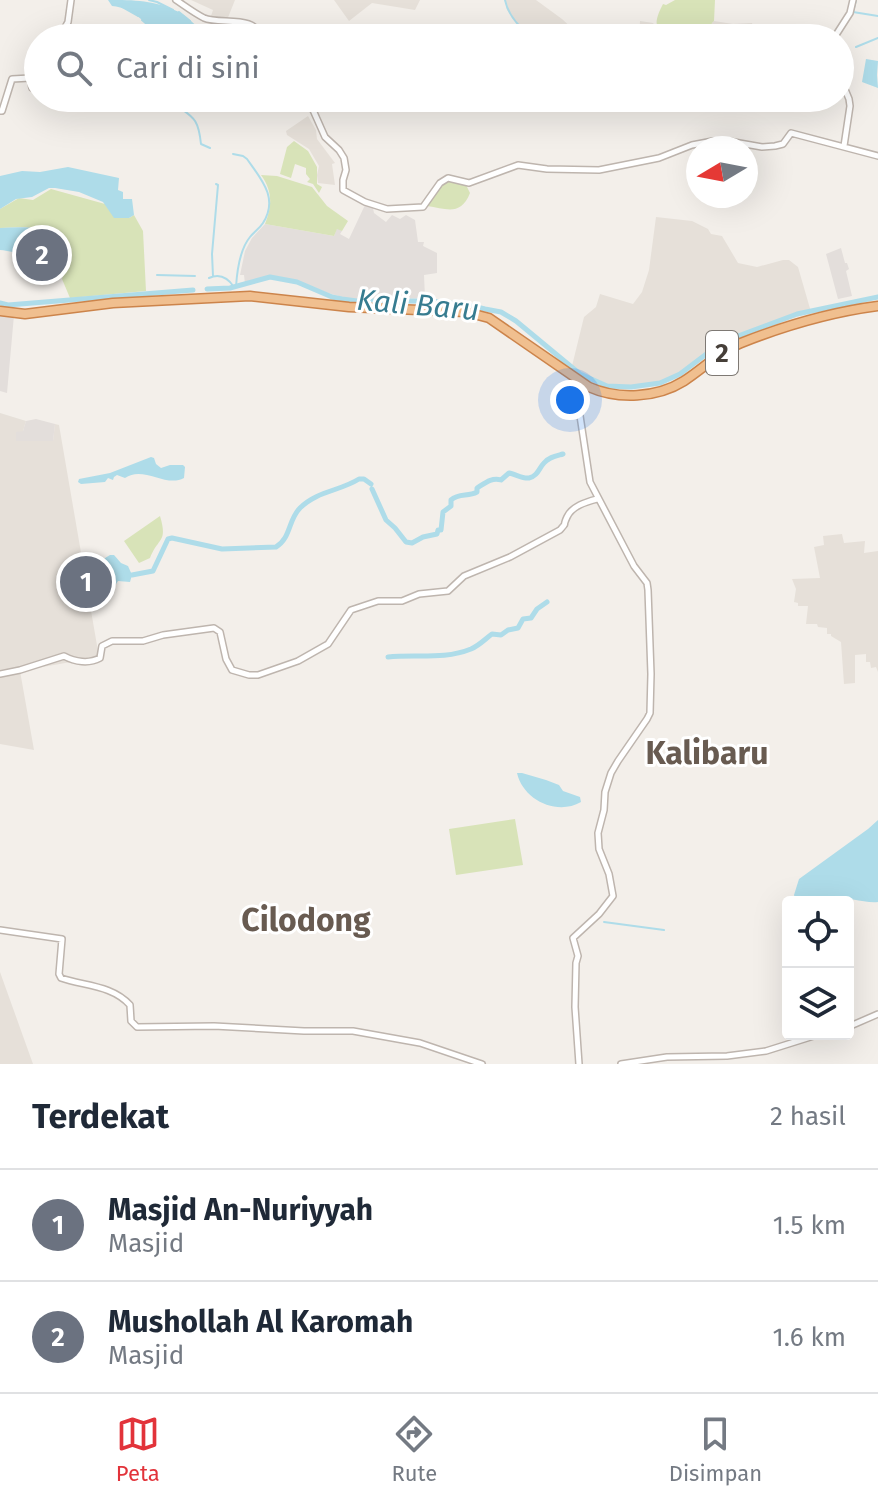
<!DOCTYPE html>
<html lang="id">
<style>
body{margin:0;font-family:"Fira Sans",sans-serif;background:#f6f6f7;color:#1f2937}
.controls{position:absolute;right:24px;bottom:24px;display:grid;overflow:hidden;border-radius:8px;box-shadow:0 8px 32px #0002}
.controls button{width:72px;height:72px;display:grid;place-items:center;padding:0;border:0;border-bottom:2px solid #e0e1e3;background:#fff;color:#1f2937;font:40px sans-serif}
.compass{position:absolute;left:686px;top:136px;width:72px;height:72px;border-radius:50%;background:#fff;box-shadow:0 8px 32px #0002;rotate:260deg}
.you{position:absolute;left:570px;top:400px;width:28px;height:28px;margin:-20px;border:6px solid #fff;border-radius:50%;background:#1a73e8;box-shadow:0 0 0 12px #1a73e833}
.badge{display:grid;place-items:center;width:52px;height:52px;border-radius:50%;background:#e2333a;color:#fff;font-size:26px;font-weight:700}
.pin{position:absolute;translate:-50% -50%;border:4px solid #fff;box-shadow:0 2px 8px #0006}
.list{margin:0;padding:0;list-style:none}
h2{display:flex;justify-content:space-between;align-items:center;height:104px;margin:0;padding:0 32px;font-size:34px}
h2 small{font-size:26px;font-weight:400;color:#747a83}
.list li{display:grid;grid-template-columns:52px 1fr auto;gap:24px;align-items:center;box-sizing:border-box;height:112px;padding:0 32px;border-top:2px solid #e0e1e3}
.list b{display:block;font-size:30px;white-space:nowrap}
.list p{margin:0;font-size:26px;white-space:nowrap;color:#747a83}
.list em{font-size:26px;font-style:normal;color:#747a83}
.icon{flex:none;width:44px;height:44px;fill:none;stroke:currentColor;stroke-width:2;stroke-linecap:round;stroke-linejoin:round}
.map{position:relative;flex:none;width:878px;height:1064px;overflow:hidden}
.search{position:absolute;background:#fff;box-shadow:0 8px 32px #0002;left:24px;right:24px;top:24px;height:88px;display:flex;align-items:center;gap:20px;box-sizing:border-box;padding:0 28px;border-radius:44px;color:#747a83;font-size:30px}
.sheet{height:328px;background:#fff}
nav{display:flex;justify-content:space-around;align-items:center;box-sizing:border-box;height:112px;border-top:2px solid #e0e1e3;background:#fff;font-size:22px;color:#747a83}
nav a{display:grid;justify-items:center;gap:4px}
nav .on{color:#e2333a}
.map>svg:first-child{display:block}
.residential{fill:#e6e0d9}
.industrial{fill:#e3dedb}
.green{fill:#d8e3b8}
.water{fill:#aedce9}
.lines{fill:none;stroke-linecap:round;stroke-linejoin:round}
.stream{stroke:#aedce9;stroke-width:2}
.river{stroke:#aedce9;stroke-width:5}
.tertiary-casing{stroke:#beb5ae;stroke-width:8}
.trunk-casing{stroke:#cc844b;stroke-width:11}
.tertiary{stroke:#fff;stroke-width:5}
.trunk{stroke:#f0bf8f;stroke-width:8}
.labels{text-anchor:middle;stroke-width:6;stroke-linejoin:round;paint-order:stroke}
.shield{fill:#fff;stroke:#7e7974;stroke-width:2}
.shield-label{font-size:26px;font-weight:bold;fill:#463f39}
.water-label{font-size:30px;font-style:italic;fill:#377c90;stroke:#fff}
.quarter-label{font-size:32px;font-weight:bold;fill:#685b51;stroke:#fff}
</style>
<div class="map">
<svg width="878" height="1064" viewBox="0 0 878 1064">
<rect width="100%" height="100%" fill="#f3efea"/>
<path class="residential" d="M 191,0 L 235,0 L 227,20 L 210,19 L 213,10 Z
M 334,0 L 420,0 L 415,10 L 372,3 L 349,21 Z
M 505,0 L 536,0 L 562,19 L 576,32 L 599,38 L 550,38 L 544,35 L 541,31 L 534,38 L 521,29 L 515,20 L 507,10 Z
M 640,21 L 653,23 L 659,30 L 667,34 L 686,37 L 708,37 L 712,23 L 714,21 L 733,24 L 752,23 L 756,36 L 763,35 L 765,38 L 639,38 Z
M 308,116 L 316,130 L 317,139 L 335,163 L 332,164 L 335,185 L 318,183 L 317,175 L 319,166 L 309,149 L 287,135 L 286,131 Z
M 656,217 L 692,221 L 708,229 L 711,234 L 722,236 L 738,263 L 757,267 L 783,260 L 789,260 L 798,267 L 811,312 L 739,337 L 712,352 L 678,375 L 661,383 L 642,387 L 620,388 L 600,384 L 572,366 L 584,317 L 596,307 L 600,294 L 633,304 L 642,292 L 649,270 Z
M 0,413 L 26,421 L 23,431 L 53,441 L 55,424 L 59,425 L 99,657 L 20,671 L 34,750 L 0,744 Z
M 842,534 L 844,543 L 865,541 L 864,553 L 878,551 L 878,672 L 876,667 L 871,668 L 870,662 L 866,662 L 866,654 L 855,655 L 855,683 L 844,684 L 841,642 L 831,636 L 831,634 L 827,634 L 827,628 L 818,627 L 817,624 L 806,624 L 808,606 L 798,606 L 798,603 L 794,602 L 796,589 L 792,579 L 820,578 L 814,547 L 824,545 L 823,536 Z
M 0,972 L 33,1064 L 0,1064 Z"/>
<path class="industrial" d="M 365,205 L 373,208 L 374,213 L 386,222 L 392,215 L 400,219 L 406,215 L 415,220 L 418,242 L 424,242 L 423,246 L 437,253 L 437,273 L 424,275 L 425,298 L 360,300 L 346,298 L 328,293 L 299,281 L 276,276 L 245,284 L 244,275 L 240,275 L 245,251 L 252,238 L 265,224 L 334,236 L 337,228 L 342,231 L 340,234 L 349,239 Z
M 841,248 L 845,263 L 847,263 L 849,269 L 846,271 L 852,296 L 838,299 L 826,254 Z
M 0,312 L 14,315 L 7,393 L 0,391 Z
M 36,419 L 55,424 L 53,441 L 16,441 L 16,432 L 23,431 L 26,421 Z"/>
<path class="green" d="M 675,0 L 715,0 L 714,21 L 712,23 L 708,37 C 699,37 691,36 682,35 C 657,33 650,29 663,4 L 666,5 Z
M 294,141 L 308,151 L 317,167 L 317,184 L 322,187 L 319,193 L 313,184 L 307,182 L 310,179 L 306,174 L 306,168 L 295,164 L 291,178 L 280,174 L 287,147 Z
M 261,175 L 277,176 L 312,187 L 327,206 L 348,221 L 342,231 L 337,229 L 334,236 L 265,224 C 272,207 273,191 261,175 Z
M 452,180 L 466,185 L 470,193 C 461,216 447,209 427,206 L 441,185 Z
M 51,189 L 105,204 L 115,218 L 129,218 L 134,215 L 143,231 L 146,291 L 70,298 L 62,279 L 65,271 L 53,232 L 25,227 L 0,228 L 0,209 L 19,198 L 33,200 Z
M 160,516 C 168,543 158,537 150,558 L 139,563 L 124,541 Z
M 515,819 L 523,865 L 456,875 L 449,829 Z"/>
<path class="water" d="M 108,0 C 135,0 154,0 179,12 C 193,20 195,29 212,32 L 210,38 L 163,38 C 146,25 135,8 112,6 Z
M 866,59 L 878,61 L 877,75 L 878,88 L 862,82 Z
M 68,167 L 119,178 L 118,190 L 123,192 L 123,199 L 132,199 L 134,215 L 129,218 L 114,218 L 103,202 L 79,192 L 55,188 L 49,188 L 32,197 L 16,199 L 0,209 L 0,176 L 22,171 L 40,172 Z
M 0,228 C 18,227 37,225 53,235 C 65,266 15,251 0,250 Z
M 151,457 L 154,458 L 156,464 L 161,468 L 170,465 L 183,465 L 185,467 L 184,478 C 166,488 143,465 125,478 L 117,475 L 114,477 L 113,480 L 108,478 L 105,482 L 81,484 L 78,482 L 79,479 L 110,473 Z
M 110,555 L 114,555 L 121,563 L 128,566 L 132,575 L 130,582 L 118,581 L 114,587 L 96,586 L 94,584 C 95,572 98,561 110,555 Z
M 517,773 L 522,773 L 546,780 L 559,785 L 563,791 L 580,797 L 581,802 C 557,816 523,800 517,773 Z
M 878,820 L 878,902 C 859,904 830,890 815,902 L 796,902 L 794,895 L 799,879 L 868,829 Z"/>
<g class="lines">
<path class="stream" d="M 149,0 L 157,2 L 173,10
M 505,0 C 508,15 518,26 530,36
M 856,0 L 853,12 L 878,16
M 122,7 L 138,16
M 179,12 L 190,21
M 142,20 L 163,38
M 201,29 L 237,38
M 535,38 L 541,31 L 544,35 L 550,38
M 856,47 L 878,38
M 844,69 L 851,67 L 851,63
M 169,98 L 170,99
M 171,101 C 192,118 198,115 201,144 L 210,148
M 233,154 L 243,156 L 247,159 C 261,179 279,198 263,223 C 259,229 254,232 250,237 C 240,249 237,271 236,287
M 157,275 L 195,276
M 213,276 L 212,254 L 218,185 L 216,184
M 209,278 C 220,273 228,278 234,287
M 604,922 L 664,930"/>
<path class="river" d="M 207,289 L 230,288 L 270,277 L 297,282 L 332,297 L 342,299 L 357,301 L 430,301 L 468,305 L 485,309 L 501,312 L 516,321 L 580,374 L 607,386 L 631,387 L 660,383 L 680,374 L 713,349 L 730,339 L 797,314 L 878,297
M 0,303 L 8,305 L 193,290
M 372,489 L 386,520 L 395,528 L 406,542 L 412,543 L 423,537 L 437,534 L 438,530 L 441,530 L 443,512 L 451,506 L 451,500 C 459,493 468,497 477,492 L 477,488 C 485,483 492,477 501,480 L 509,473 C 515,474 523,479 529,478 C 538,476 539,468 544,463 C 549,457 556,456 563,454
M 132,575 L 153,571 L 168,539 L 172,538 L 222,549 L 276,547 C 291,538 288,520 300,508 C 317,491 340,491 359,479 L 364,479 L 371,484
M 388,657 C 416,654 444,660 471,649 C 480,645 485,639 492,634 L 501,635 L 508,630 L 518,628 L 523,619 L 531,618 L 537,609 L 547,602"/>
<g class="tertiary-casing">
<path id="tertiary" d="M 176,0 C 185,6 194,13 204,18 C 220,25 258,14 260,38
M 59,38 L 68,22 L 71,0
M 834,38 L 850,13 L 853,0
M 840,62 L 844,87 L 849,99 L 850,106 L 844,146
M 300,98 L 313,110 L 325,137 L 339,150 L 344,158 L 346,170 L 343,180 L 343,190 L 365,202 L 387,209 L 423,207 L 440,183 L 448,178 L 469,183 L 518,165 L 547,169 L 599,170 L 659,158 L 692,145 L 713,141 L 728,141 L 762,147 L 775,146 L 783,144 L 791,133 L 878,156
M 0,111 L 2,111 L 12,79 L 30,78 L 32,88 L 38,90
M 574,376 L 590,482 L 634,566 L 647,583 L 648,590 L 651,674 L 650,713 L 647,719 L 618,761 L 611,773 L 605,792 L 604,810 L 598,833 L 599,849 L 609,874 L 613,896 L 599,914 L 573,938 L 578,956 L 576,963 L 575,1007 L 579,1064
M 0,674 L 20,670 L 64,656 C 75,662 89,664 100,658 L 102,646 L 112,641 L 143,641 L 163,635 L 214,628 L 220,632 L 226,659 L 232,670 L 249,675 L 258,675 L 298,661 L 328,644 L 351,610 L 378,601 L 402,601 L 419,594 L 448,591 L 464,576 L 510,557 L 560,530 C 569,519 561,530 567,517 C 572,506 586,502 597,499
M 0,930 L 62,939 L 59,974 L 61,978 C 84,986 112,985 130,1005 L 131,1021 L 137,1027 L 214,1026 L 304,1031 L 353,1031 L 420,1043 L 482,1064
M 848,1027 L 878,1014
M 621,1064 L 667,1057 L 727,1056 L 766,1051 L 820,1034"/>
</g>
<g class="trunk-casing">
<path id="trunk" d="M 0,311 L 25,314 L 113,303 L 250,296 L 349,307 L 466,312 L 489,318 L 589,387 C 618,400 657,398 684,381 C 703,369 720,351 741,343 C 784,326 832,312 878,306"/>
</g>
<use href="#tertiary" class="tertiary"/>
<use href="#trunk" class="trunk"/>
</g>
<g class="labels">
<rect class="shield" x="706" y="331" width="32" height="44" rx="6"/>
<g class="shield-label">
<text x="722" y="362">2</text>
</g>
<g class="water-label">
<text transform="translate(418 305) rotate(5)" y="10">Kali Baru</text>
</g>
<g class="quarter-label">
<text x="707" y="764">Kalibaru</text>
<text x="306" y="931">Cilodong</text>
</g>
</g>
</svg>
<div class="controls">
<button><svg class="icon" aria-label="locate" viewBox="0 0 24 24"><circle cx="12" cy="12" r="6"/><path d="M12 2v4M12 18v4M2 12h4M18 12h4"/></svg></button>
<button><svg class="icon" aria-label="layers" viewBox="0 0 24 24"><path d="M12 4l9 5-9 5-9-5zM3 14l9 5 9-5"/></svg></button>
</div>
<svg class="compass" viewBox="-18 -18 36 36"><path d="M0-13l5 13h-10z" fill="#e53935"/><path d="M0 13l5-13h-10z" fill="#747a83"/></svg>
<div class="you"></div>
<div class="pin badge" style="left:86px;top:582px;background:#6b7280">1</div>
<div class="pin badge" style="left:42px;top:255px;background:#6b7280">2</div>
<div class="search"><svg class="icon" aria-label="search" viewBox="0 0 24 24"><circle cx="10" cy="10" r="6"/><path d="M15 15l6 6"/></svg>Cari di sini</div>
</div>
<section class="sheet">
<h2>Terdekat<small>2 hasil</small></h2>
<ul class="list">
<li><span class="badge" style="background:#6b7280">1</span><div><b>Masjid An-Nuriyyah</b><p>Masjid</p></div><em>1.5 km</em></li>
<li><span class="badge" style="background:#6b7280">2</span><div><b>Mushollah Al Karomah</b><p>Masjid</p></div><em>1.6 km</em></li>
</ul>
</section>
<nav>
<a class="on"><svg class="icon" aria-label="map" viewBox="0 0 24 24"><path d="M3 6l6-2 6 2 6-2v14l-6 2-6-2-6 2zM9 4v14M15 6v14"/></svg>Peta</a>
<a><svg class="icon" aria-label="directions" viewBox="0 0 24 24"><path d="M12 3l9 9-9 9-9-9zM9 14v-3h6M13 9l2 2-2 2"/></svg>Rute</a>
<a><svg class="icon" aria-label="saved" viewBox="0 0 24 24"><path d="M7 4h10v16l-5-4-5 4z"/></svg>Disimpan</a>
</nav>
